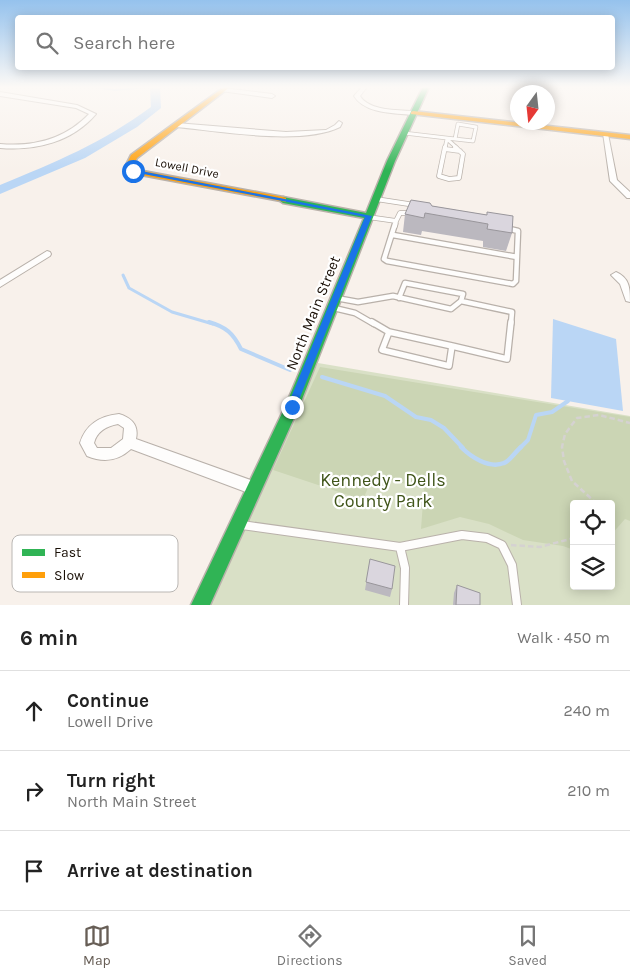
<!DOCTYPE html>
<meta charset="utf-8">
<style>
body{margin:0;font-family:Karla,sans-serif;background:#f6f6f6;color:#222}
.controls{position:absolute;right:15px;bottom:15px;display:grid;overflow:hidden;border-radius:5px;box-shadow:0 2px 12px #0003}
.controls button{width:45px;height:45px;display:grid;place-items:center;padding:0;border:0;border-bottom:1px solid #e0e0e0;background:#fff;color:#222;font:25px sans-serif}
.compass{position:absolute;left:510px;top:85px;width:45px;height:45px;border-radius:50%;background:#fff;box-shadow:0 2px 12px #0003;rotate:195deg}
.stop{position:absolute;width:15px;height:15px;margin:-11px;border:4px solid #1a73e8;border-radius:50%;background:#fff}
.stop.end{background:#1a73e8;border-color:#fff;box-shadow:0 1px 5px #0008}
.list{margin:0;padding:0;list-style:none}
h2{display:flex;justify-content:space-between;align-items:center;height:65px;margin:0;padding:0 20px;font-size:21px}
h2 small{font-size:16px;font-weight:400;color:#767676}
.list li{display:grid;grid-template-columns:32px 1fr auto;gap:15px;align-items:center;box-sizing:border-box;height:80px;padding:0 20px;border-top:1px solid #e0e0e0}
.list b{display:block;font-size:19px;white-space:nowrap}
.list p{margin:0;font-size:16px;white-space:nowrap;color:#767676}
.list em{font-size:16px;font-style:normal;color:#767676}
.icon{flex:none;width:28px;height:28px;fill:none;stroke:currentColor;stroke-width:2;stroke-linecap:round;stroke-linejoin:round}
.map{position:relative;flex:none;width:630px;height:605px;overflow:hidden}
.search{position:absolute;background:#fff;box-shadow:0 2px 12px #0003;left:15px;right:15px;top:15px;height:55px;display:flex;align-items:center;gap:12px;box-sizing:border-box;padding:0 18px;border-radius:5px;color:#767676;font-size:19px}
.sheet{height:305px;background:#fff}
nav{display:flex;justify-content:space-around;align-items:center;box-sizing:border-box;height:70px;border-top:1px solid #e0e0e0;background:#fff;font-size:14px;color:#767676}
nav a{display:grid;justify-items:center;gap:2px}
nav .on{color:#675e56}
.map>svg:first-child{display:block}
.green{fill:#d9e0c6;fill-rule:evenodd}
.forest{fill:#cbd5b4}
.water{fill:#bad6f5}
.lines{fill:none;stroke-linecap:round;stroke-linejoin:round}
.stream-far3{stroke:#bad6f5;stroke-width:2}
.stream-far2{stroke:#bad6f5;stroke-width:3}
.stream-far1{stroke:#bad6f5;stroke-width:4}
.stream{stroke:#bad6f5;stroke-width:4.5}
.river{fill:#bad6f5;fill-rule:evenodd}
.lane-far4-casing{stroke:#b9b1aa;stroke-width:4.5}
.lane-far3-casing{stroke:#b9b1aa;stroke-width:5.5}
.lane-far2-casing{stroke:#b9b1aa;stroke-width:7}
.lane-far1-casing{stroke:#b9b1aa;stroke-width:8}
.lane-casing{stroke:#b9b1aa;stroke-width:10}
.street-casing{stroke:#b9b1aa;stroke-width:2}
.fast-casing{stroke:#b9b1aa;stroke-width:3}
.slow-casing{stroke:#b9b1aa;stroke-width:3}
.path{stroke:#d5d2d1;stroke-width:2.5;stroke-dasharray:5.5 3;stroke-linecap:butt}
.lane-far4{stroke:#fefdfc;stroke-width:3}
.lane-far3{stroke:#fefdfc;stroke-width:4}
.lane-far2{stroke:#fefdfc;stroke-width:4.5}
.lane-far1{stroke:#fefdfc;stroke-width:5.5}
.lane{stroke:#fefdfc;stroke-width:8}
.street{fill:#fefdfc;fill-rule:evenodd}
.fast{fill:#30b455;fill-rule:evenodd}
.slow{fill:#ff9f0a;fill-rule:evenodd}
.wall{fill:#bbb8bf}
.building{fill:#dad6de;stroke:#99969b}
.route{fill:#1a73e8}
.labels{text-anchor:middle;stroke-width:4.5;stroke-linejoin:round;paint-order:stroke}
.far-street-label{font-size:12px;fill:#190f06;stroke:#fff}
.street-label{font-size:15px;fill:#190f06;stroke:#fff}
.near-park-label{font-size:18px;fill:#40551a;stroke:#fff}
.key{fill:#fff;stroke:#bab7b4;stroke-width:1}
.key-label{font-size:14px;fill:#190f06}
</style>
<div class="map">
<svg width="630" height="605" viewBox="0 0 630 605">
<rect width="100%" height="100%" fill="#f8f1eb"/>
<path class="green" d="M 318,363 L 630,416 L 630,605 L 203,605 ZM 574,504 L 611,504 L 611,586 L 574,586 Z"/>
<path class="forest" d="M 320,367 L 630,417 L 630,521 L 625,519 L 611,535 L 611,504 L 574,504 L 574,550 L 563,546 L 523,540 L 489,524 L 460,517 L 421,529 L 424,489 L 373,475 L 363,500 L 273,470 Z"/>
<path class="water" d="M 553,319 L 616,339 L 623,411 L 551,398 Z"/>
<g class="lines">
<path class="stream-far3" d="M 94,87 L 115,90 L 148,87"/>
<path class="stream-far2" d="M 123,275 L 129,288 L 172,312 L 213,324"/>
<path class="stream-far1" d="M 209,322 C 226,327 233,333 241,349 L 290,370
M 322,377 L 385,396 L 416,417 L 431,420 L 444,428 L 463,448
M 520,448 L 528,440 L 536,415 L 552,412 L 568,401"/>
<path class="stream" d="M 461,447 C 471,457 489,469 504,463 C 510,461 516,451 521,447"/>
<path class="river" d="M 150,87 L 160,87 L 161,108 L 137,127 L 85,158 L 0,194 L 0,185 C 56,162 102,143 151,107 Z"/>
<g class="lane-far4-casing">
<path id="lane-far4" d="M 458,124 L 476,127 L 473,141 L 455,139 Z
M 404,133 L 455,139
M 445,148 L 447,139 L 457,148"/>
</g>
<g class="lane-far3-casing">
<path id="lane-far3" d="M 445,147 L 439,176 L 449,179 L 459,178 L 463,154 L 455,147
M 445,149 L 460,151
M 376,199 L 415,205
M 368,217 L 396,221 L 395,226
M 396,221 L 400,213 L 411,213"/>
</g>
<g class="lane-far2-casing">
<path id="lane-far2" d="M 395,224 L 384,259 L 387,261 L 513,284 L 516,281 L 518,231 L 506,228
M 393,235 L 517,257
M 336,298 L 358,302 L 393,296 L 451,309 L 461,301 L 512,312 L 511,324
M 399,298 L 405,283 L 463,294 L 461,301
M 334,308 L 355,313 L 374,324"/>
</g>
<g class="lane-far1-casing">
<path id="lane-far1" d="M 372,322 L 389,332 L 382,350 L 449,366 L 452,346 L 507,359 L 511,322
M 389,332 L 452,346"/>
</g>
<g class="lane-casing">
<path id="lane" d="M 242,525 L 400,547 L 462,535 L 487,538 L 502,545 L 512,565 L 517,605
M 400,547 L 405,568 L 404,605"/>
</g>
<g class="street-casing">
<path id="street" d="M 362,87 L 367,87 L 360,96 C 369,111 398,110 413,111 L 416,113 L 413,115 C 395,113 365,114 354,96 Z
M 223,88 L 272,94 L 275,96 L 272,98 L 221,91 L 221,89 Z
M 0,92 L 77,105 L 96,114 C 72,142 36,151 0,148 L 0,144 C 34,147 65,139 89,114 L 76,108 L 0,96 Z
M 339,121 L 342,123 L 340,127 C 301,146 220,131 176,127 L 173,125 L 176,123 L 286,132 L 326,130 L 335,125 Z
M 603,133 L 608,134 L 617,180 L 630,192 L 630,198 L 627,198 L 610,181 Z
M 47,251 L 50,252 L 51,254 L 50,256 L 0,287 L 0,280 Z
M 616,272 C 630,278 630,289 630,302 L 626,301 L 620,284 L 611,275 Z
M 119,414 C 132,418 139,425 136,439 L 259,483 L 261,488 L 259,493 L 254,495 L 131,449 C 118,461 104,463 87,456 L 80,443 C 86,424 100,416 119,414 ZM 118,424 L 124,428 L 123,439 L 111,448 L 97,448 L 94,443 C 97,431 107,426 118,424 Z"/>
</g>
<g class="fast-casing">
<path id="fast" d="M 423,87 L 429,87 L 395,161 L 299,407 L 210,605 L 191,605 L 285,407 L 364,218 L 283,203 L 279,200 L 283,197 L 366,213 L 387,161 Z"/>
</g>
<g class="slow-casing">
<path id="slow" d="M 224,87 L 230,87 L 137,158 L 133,166 L 143,171 L 283,197 L 286,198 L 286,202 L 141,175 L 125,167 L 131,155 Z
M 413,111 L 630,135 L 630,139 L 411,114 L 411,112 Z"/>
</g>
<path class="path" d="M 597,504 L 572,481 L 564,461 L 562,447 L 565,434 L 577,418 L 599,415 L 630,423
M 511,545 L 540,547 L 574,538"/>
<use href="#lane-far4" class="lane-far4"/>
<use href="#lane-far3" class="lane-far3"/>
<use href="#lane-far2" class="lane-far2"/>
<use href="#lane-far1" class="lane-far1"/>
<use href="#lane" class="lane"/>
<use href="#street" class="street"/>
<use href="#fast" class="fast"/>
<use href="#slow" class="slow"/>
</g>
<path class="wall" d="M 432,206 L 487,215 L 512,233 L 506,251 L 483,247 L 483,241 L 422,231 L 421,235 L 403,232 L 405,214 Z
M 370,559 L 392,589 L 390,597 L 365,590 Z
M 457,585 L 480,605 L 453,605 L 454,593 Z"/>
<path class="building" d="M 411,200 L 430,203 L 432,206 L 487,215 L 487,212 L 513,216 L 512,233 L 487,229 L 488,224 L 425,213 L 424,218 L 405,214 Z
M 370,559 L 395,566 L 392,589 L 366,582 Z
M 457,585 L 480,593 L 480,605 L 456,605 Z"/>
<linearGradient id="sky" x2="0" y2="1"><stop stop-color="#95c2ed"/><stop offset="0.51" stop-color="#fcf9f6"/><stop offset="1" stop-color="#fcf9f6" stop-opacity="0"/></linearGradient>
<rect width="630" height="171" fill="url(#sky)"/>
<path class="route" d="M 131,169 L 372,216 L 295,410 L 292,411 L 287,407 L 365,217 L 133,172 Z"/>
<g class="labels">
<g class="far-street-label">
<text transform="translate(187 168) rotate(11)" y="4">Lowell Drive</text>
</g>
<g class="street-label">
<text transform="translate(313 313) rotate(-68)" y="5">North Main Street</text>
</g>
<g class="near-park-label">
<text x="383" y="486">Kennedy - Dells<tspan x="383" dy="21">County Park</tspan></text>
</g>
</g>
<rect x="12" y="535" width="166" height="57" rx="8" class="key"/>
<rect x="22" y="549" width="23" height="7" fill="#30b455"/>
<rect x="22" y="572" width="23" height="6" fill="#ff9f0a"/>
<g class="key-label">
<text x="54" y="557">Fast</text>
<text x="54" y="580">Slow</text>
</g>
</svg>
<div class="controls">
<button><svg class="icon" aria-label="locate" viewBox="0 0 24 24"><circle cx="12" cy="12" r="6"/><path d="M12 2v4M12 18v4M2 12h4M18 12h4"/></svg></button>
<button><svg class="icon" aria-label="layers" viewBox="0 0 24 24"><path d="M12 4l9 5-9 5-9-5zM3 14l9 5 9-5"/></svg></button>
</div>
<svg class="compass" viewBox="-18 -18 36 36"><path d="M0-13l5 13h-10z" fill="#e53935"/><path d="M0 13l5-13h-10z" fill="#767676"/></svg>
<div class="stop" style="left:133px;top:171px"></div>
<div class="stop end" style="left:292px;top:407px"></div>
<div class="search"><svg class="icon" aria-label="search" viewBox="0 0 24 24"><circle cx="10" cy="10" r="6"/><path d="M15 15l6 6"/></svg>Search here</div>
</div>
<section class="sheet">
<h2>6 min<small>Walk · 450 m</small></h2>
<ul class="list">
<li><svg class="icon" aria-label="ahead" viewBox="0 0 24 24"><path d="M12 20V5M6 11l6-6 6 6"/></svg><div><b>Continue</b><p>Lowell Drive</p></div><em>240 m</em></li>
<li><svg class="icon" aria-label="right" viewBox="0 0 24 24"><path d="M7 20v-9h11M14 6l5 5-5 5"/></svg><div><b>Turn right</b><p>North Main Street</p></div><em>210 m</em></li>
<li><svg class="icon" aria-label="arrive" viewBox="0 0 24 24"><path d="M6 21V4h12l-3 4 3 4H6"/></svg><div><b>Arrive at destination</b></div></li>
</ul>
</section>
<nav>
<a class="on"><svg class="icon" aria-label="map" viewBox="0 0 24 24"><path d="M3 6l6-2 6 2 6-2v14l-6 2-6-2-6 2zM9 4v14M15 6v14"/></svg>Map</a>
<a><svg class="icon" aria-label="directions" viewBox="0 0 24 24"><path d="M12 3l9 9-9 9-9-9zM9 14v-3h6M13 9l2 2-2 2"/></svg>Directions</a>
<a><svg class="icon" aria-label="saved" viewBox="0 0 24 24"><path d="M7 4h10v16l-5-4-5 4z"/></svg>Saved</a>
</nav>
